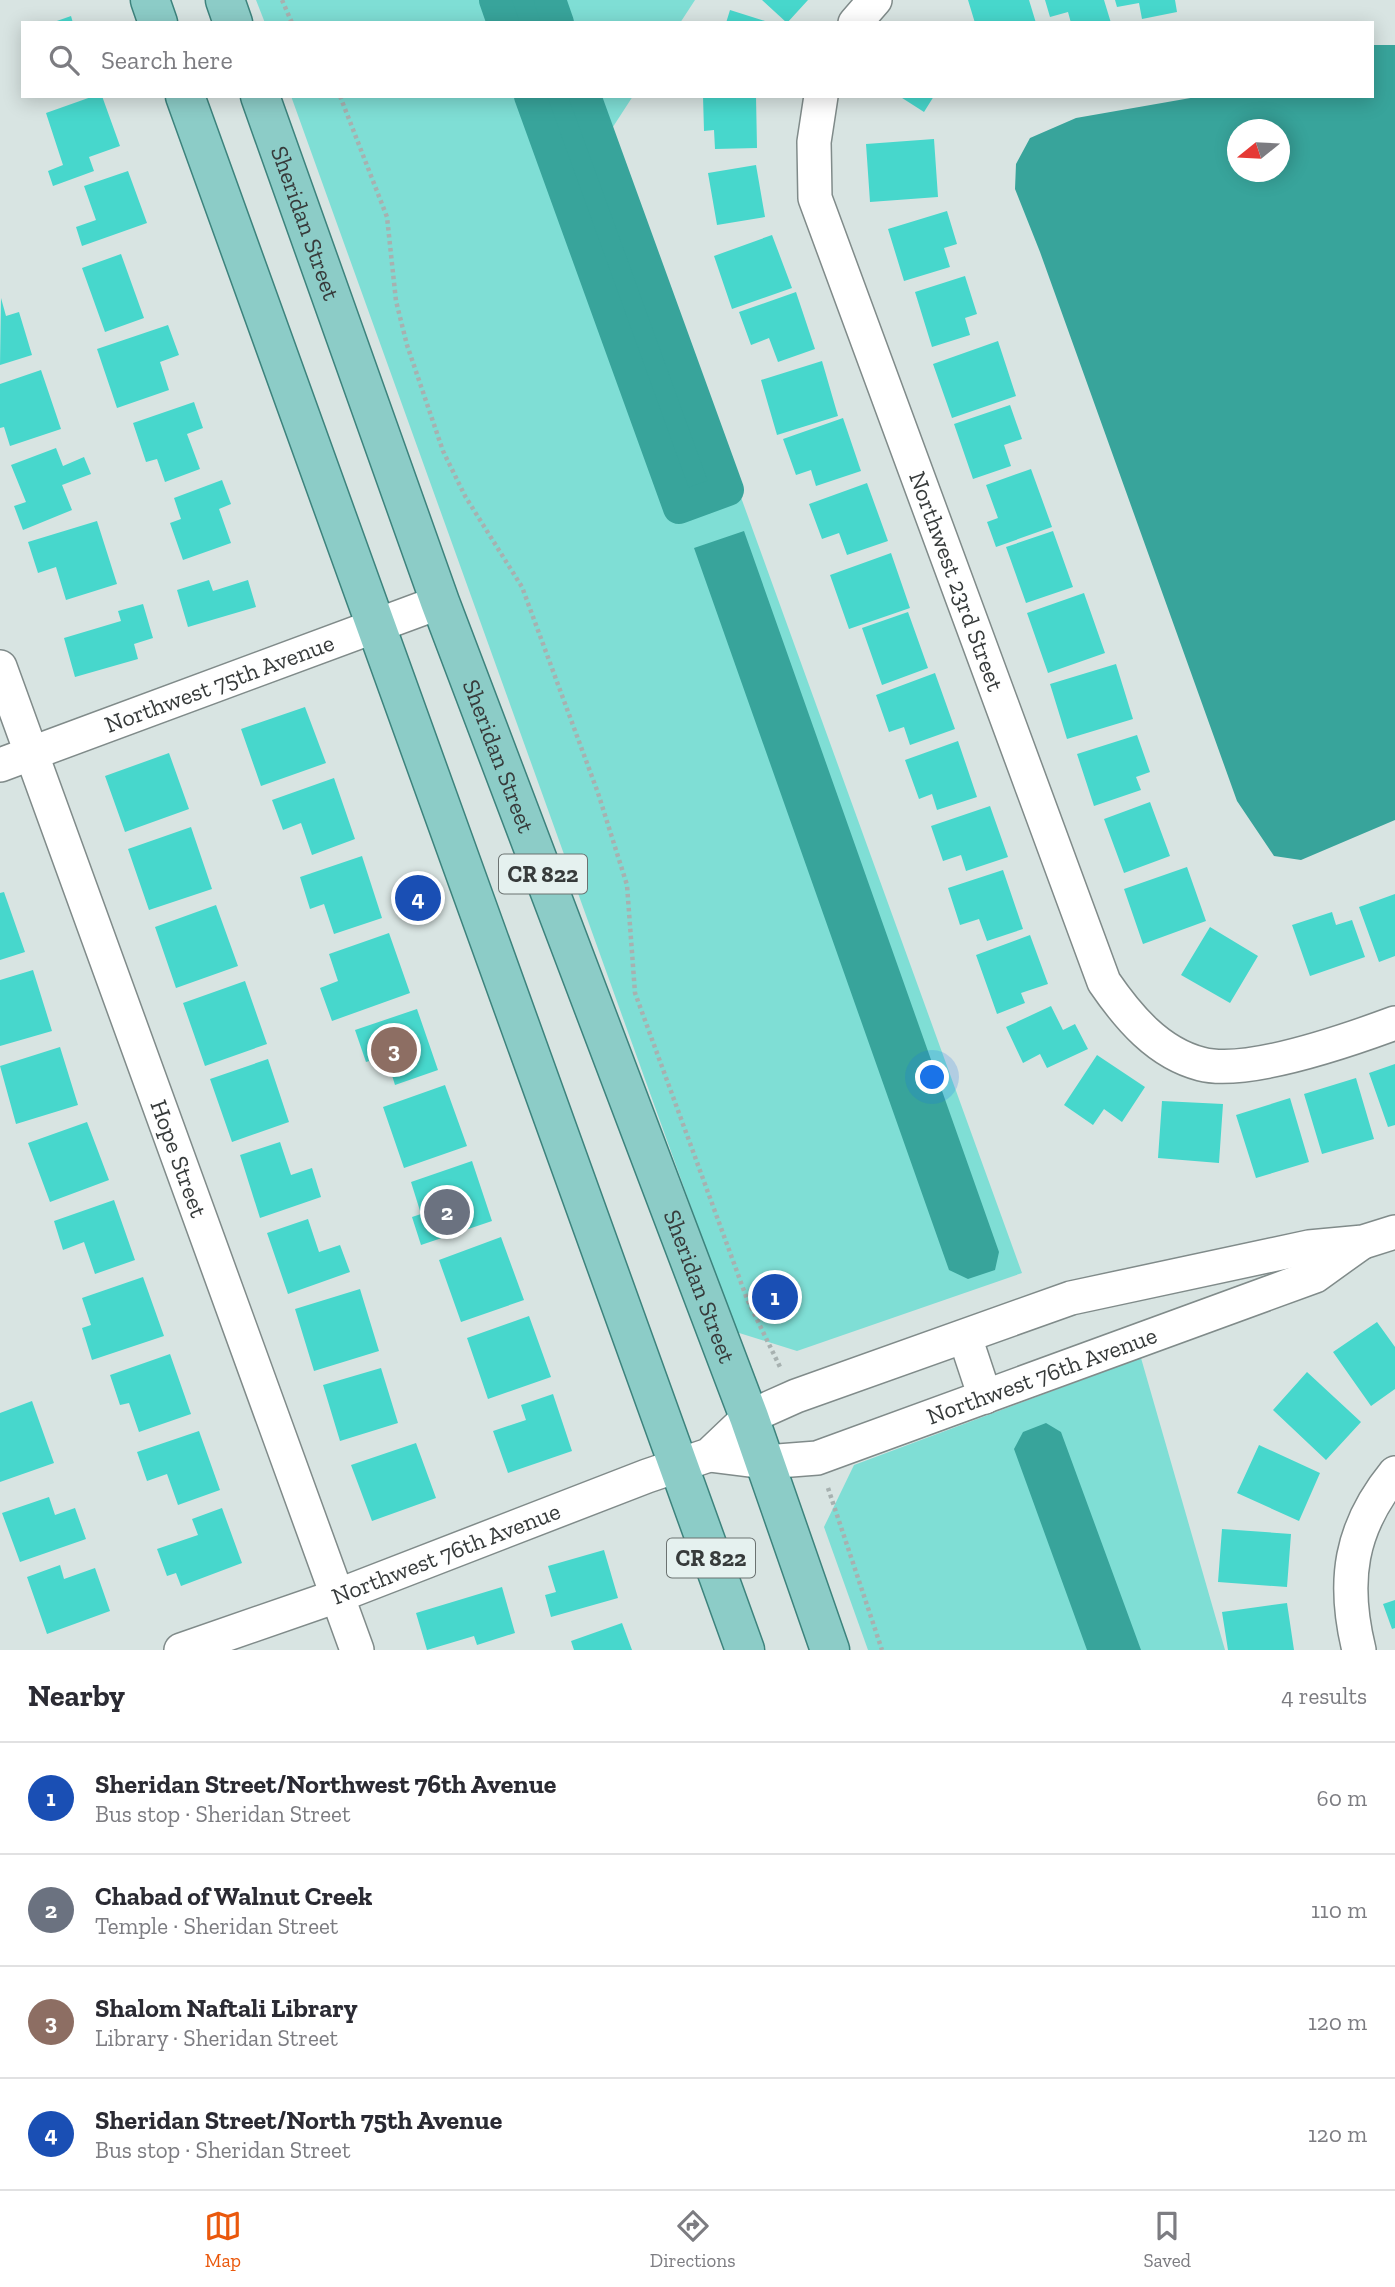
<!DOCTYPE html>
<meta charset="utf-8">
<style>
body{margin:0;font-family:"Zilla Slab",serif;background:#f2f2f3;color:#2b2b33}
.compass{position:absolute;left:1227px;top:119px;width:63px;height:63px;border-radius:50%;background:#fff;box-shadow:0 4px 18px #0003;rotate:252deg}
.you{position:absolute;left:933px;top:1078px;width:24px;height:24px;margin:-18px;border:5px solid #fff;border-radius:50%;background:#1a73e8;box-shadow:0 0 0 10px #1a73e833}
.badge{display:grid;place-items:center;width:46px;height:46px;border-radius:50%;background:#ea580c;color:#fff;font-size:23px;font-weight:700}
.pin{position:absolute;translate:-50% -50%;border:4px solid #fff;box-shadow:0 2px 7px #0006}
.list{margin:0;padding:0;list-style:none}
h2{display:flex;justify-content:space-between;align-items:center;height:91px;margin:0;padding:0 28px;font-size:30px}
h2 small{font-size:23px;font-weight:400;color:#7c7c81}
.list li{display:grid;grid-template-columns:46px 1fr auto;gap:21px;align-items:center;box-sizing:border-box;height:112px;padding:0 28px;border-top:2px solid #e1e1e2}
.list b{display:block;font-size:26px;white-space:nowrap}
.list p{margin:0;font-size:23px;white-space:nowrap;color:#7c7c81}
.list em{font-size:23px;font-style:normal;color:#7c7c81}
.icon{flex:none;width:38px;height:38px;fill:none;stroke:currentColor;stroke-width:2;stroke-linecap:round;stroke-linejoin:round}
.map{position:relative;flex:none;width:1395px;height:1650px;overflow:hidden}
.search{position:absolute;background:#fff;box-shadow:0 4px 18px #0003;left:21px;right:21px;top:21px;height:77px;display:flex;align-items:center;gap:18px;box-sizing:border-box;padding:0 24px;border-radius:0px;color:#7c7c81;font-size:26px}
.sheet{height:539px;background:#fff}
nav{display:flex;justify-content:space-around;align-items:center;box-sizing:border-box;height:98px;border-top:2px solid #e1e1e2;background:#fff;font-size:19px;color:#7c7c81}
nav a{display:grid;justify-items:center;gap:4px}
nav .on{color:#ea580c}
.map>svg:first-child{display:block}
.green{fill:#7fded5}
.water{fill:#38a49b;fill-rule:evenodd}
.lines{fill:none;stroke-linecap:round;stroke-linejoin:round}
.canal{stroke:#38a49b;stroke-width:32}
.building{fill:#47d7cc}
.minor-casing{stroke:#808b8a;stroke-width:36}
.primary-casing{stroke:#3d837d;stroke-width:41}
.path{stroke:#a7b1b0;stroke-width:4.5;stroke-dasharray:3.5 3.5;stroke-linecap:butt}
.minor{stroke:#fff;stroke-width:33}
.primary{stroke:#8cccc7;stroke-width:38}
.labels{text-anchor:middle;stroke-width:5;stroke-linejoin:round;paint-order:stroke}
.shield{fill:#e5f1ef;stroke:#6b7271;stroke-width:2}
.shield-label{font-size:23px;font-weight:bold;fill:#373b3b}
.street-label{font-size:24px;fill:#373b3b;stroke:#e5f1ef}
</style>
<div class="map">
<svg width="1395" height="1650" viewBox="0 0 1395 1650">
<rect width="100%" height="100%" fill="#d8e4e2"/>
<path class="green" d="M 256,0 L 695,0 L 680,23 L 265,23 Z
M 291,96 L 633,96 L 609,133 L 1022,1273 L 797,1351 L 736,1332 Z
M 1141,1358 L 1225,1650 L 868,1650 L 824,1527 L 854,1465 Z"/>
<path class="water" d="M 495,0 L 550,0 L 558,23 L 503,23 Z
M 1372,45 L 1395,45 L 1395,820 L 1301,860 L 1274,856 L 1237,801 L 1040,252 L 1015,189 L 1016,164 L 1030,138 L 1076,118 L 1202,96 L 1372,96 ZM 1238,130 L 1280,130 L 1280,172 L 1238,172 Z
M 530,96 L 585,96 L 728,490 L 679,508 Z
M 744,531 L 999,1252 L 995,1270 L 968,1279 L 949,1270 L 694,548 Z
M 1046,1423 L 1061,1432 L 1141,1650 L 1087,1650 L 1014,1449 L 1023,1432 Z"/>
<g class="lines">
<path class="canal" d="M 495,0 L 503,23
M 550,0 L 558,23
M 530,96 L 679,508 L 728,490 L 585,96"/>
</g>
<path class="building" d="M 762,0 L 808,0 L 787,23 Z
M 968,0 L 1029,0 L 1036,23 L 975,23 Z
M 1045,0 L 1104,0 L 1111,23 L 1071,23 L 1068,12 L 1050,17 Z
M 1115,0 L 1175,0 L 1177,12 L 1142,19 L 1139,3 L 1117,7 Z
M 730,10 L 768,22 L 768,23 L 726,23 Z
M 71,16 L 73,23 L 54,23 L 54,22 Z
M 94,96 L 102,96 L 120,146 L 89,157 L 94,171 L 53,186 L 48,171 L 63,165 L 46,113 Z
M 703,96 L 756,96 L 757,148 L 715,149 L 714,130 L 704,131 Z
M 899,96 L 934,96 L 924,112 Z
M 934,139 L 938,197 L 870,202 L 866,144 Z
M 756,165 L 765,217 L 717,225 L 708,173 Z
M 128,171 L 147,223 L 82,246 L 76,227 L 96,220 L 84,186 Z
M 947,211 L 957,244 L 944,248 L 950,267 L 904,281 L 888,229 Z
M 772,235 L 792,288 L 732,309 L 714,256 Z
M 121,254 L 144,318 L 105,332 L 82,268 Z
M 965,276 L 977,314 L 965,318 L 970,335 L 932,347 L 915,292 Z
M 796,292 L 815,349 L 778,362 L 769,338 L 751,345 L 739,312 Z
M 1,298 L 6,316 L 19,312 L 32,355 L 0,365 Z
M 168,325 L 179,355 L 160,362 L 169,390 L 117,408 L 97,349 Z
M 998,341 L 1016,396 L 952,418 L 933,364 Z
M 822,361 L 838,416 L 777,435 L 761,380 Z
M 41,370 L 61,429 L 10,446 L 4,427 L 0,428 L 0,384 Z
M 194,402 L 203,428 L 187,434 L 200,469 L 165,482 L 157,459 L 146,462 L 133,423 Z
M 1010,405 L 1022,439 L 1004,445 L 1011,466 L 973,479 L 954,424 Z
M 843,418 L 861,471 L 816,486 L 811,470 L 796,475 L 783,439 Z
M 56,448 L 63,466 L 84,457 L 91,474 L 62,485 L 72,510 L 23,530 L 14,506 L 26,502 L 11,465 Z
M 1031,469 L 1052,527 L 996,547 L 987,522 L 998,518 L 986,485 Z
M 222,480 L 231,504 L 219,509 L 231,543 L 183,560 L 170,523 L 181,519 L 174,498 Z
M 867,483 L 888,541 L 847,555 L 839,533 L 822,539 L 809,504 Z
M 97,521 L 117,584 L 66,600 L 56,567 L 38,573 L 28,542 Z
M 1053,531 L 1073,587 L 1026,603 L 1006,547 Z
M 891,553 L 910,608 L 849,629 L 830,575 Z
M 209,580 L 213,591 L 248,580 L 256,607 L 188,627 L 177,590 Z
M 1084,593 L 1105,653 L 1048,673 L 1027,613 Z
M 143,604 L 153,638 L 134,644 L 138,659 L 75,677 L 64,638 L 121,621 L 118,611 Z
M 908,612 L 928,668 L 882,685 L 862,628 Z
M 1116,664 L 1133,719 L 1067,739 L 1050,684 Z
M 935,673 L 955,729 L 910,745 L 904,727 L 889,732 L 876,695 Z
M 305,707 L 326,763 L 261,786 L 241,729 Z
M 1137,735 L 1150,772 L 1136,777 L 1141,790 L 1094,806 L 1077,754 Z
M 958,741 L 977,797 L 937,810 L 932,794 L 919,799 L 905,760 Z
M 169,753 L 189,809 L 125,832 L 105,776 Z
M 334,778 L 355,839 L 312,855 L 301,823 L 283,830 L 272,800 Z
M 1150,802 L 1170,856 L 1124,873 L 1104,819 Z
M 990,806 L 1008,857 L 966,871 L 961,855 L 943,861 L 931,826 Z
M 191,827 L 212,889 L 149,910 L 128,849 Z
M 362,856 L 382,918 L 334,934 L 324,904 L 310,909 L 300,877 Z
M 1187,867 L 1206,921 L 1143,944 L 1124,889 Z
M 1003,870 L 1023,929 L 987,941 L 979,919 L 960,925 L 948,888 Z
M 4,892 L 25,952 L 0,960 L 0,893 Z
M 1395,894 L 1395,956 L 1379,962 L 1359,907 Z
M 216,905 L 238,966 L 176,988 L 155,927 Z
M 1332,912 L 1336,925 L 1352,920 L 1365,957 L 1310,976 L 1292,925 Z
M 1210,927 L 1258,956 L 1230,1003 L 1181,975 Z
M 389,933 L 410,993 L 332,1021 L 320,988 L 338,981 L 329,954 Z
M 1030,935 L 1048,984 L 1021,993 L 1025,1003 L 997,1014 L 976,955 Z
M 33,970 L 52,1031 L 0,1046 L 0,980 Z
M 245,981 L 267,1044 L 205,1066 L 183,1003 Z
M 1051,1006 L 1063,1030 L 1075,1024 L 1088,1049 L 1047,1068 L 1040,1054 L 1023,1063 L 1006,1027 Z
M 417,1009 L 438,1070 L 395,1085 L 386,1056 L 366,1062 L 355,1030 Z
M 60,1047 L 78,1105 L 16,1124 L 0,1066 Z
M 1097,1055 L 1145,1087 L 1122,1122 L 1104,1109 L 1093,1125 L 1064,1105 Z
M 268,1059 L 289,1122 L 232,1142 L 210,1079 Z
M 1395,1064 L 1395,1125 L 1388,1127 L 1369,1073 Z
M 1356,1078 L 1374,1139 L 1322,1154 L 1304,1094 Z
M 445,1085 L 467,1146 L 404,1168 L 383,1107 Z
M 1290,1098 L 1309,1162 L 1256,1178 L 1236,1115 Z
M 1162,1101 L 1223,1104 L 1219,1163 L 1158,1158 Z
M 87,1122 L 109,1180 L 50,1202 L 28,1143 Z
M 280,1142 L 291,1175 L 312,1168 L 321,1197 L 260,1218 L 240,1155 Z
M 472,1161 L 492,1221 L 421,1245 L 412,1217 L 421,1214 L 411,1182 Z
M 114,1200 L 135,1260 L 95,1274 L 84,1242 L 63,1250 L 54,1221 Z
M 308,1219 L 319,1252 L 340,1245 L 350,1272 L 288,1294 L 267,1233 Z
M 501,1237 L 524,1300 L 461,1322 L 439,1260 Z
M 143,1277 L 164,1336 L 92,1360 L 82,1328 L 91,1325 L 82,1298 Z
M 360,1289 L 379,1351 L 314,1371 L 295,1309 Z
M 529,1316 L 551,1377 L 488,1399 L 467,1338 Z
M 1377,1322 L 1395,1347 L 1395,1389 L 1371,1406 L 1333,1352 Z
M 170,1354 L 191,1414 L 139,1432 L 129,1403 L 120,1405 L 110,1375 Z
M 381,1368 L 398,1423 L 340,1441 L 323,1385 Z
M 1307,1372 L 1361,1422 L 1326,1460 L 1273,1410 Z
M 553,1394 L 572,1451 L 508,1473 L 493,1431 L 526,1420 L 521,1405 Z
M 32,1401 L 54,1463 L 0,1482 L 0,1413 Z
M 199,1431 L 220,1490 L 178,1505 L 167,1474 L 147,1481 L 137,1452 Z
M 416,1443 L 436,1498 L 372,1521 L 351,1465 Z
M 1259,1445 L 1320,1473 L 1299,1521 L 1237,1493 Z
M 49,1497 L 55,1515 L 75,1508 L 86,1539 L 20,1562 L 2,1513 Z
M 222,1508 L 242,1563 L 181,1586 L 176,1573 L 167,1576 L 157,1549 L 198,1535 L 192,1519 Z
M 1222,1529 L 1291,1534 L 1287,1587 L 1218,1582 Z
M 604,1550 L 618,1598 L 551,1617 L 545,1595 L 556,1592 L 548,1566 Z
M 60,1565 L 64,1579 L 95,1568 L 110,1611 L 47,1634 L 27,1577 Z
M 502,1587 L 515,1633 L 477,1645 L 474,1636 L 427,1650 L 416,1613 Z
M 1395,1600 L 1395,1628 L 1392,1629 L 1383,1604 Z
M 1287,1603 L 1294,1650 L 1228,1650 L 1222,1612 Z
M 622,1623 L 632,1650 L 574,1650 L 571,1641 Z"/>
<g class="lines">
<g class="minor-casing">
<g id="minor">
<path d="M 855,23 L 875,0"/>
<path id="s1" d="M 821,96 L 814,142 L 815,198 L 1104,982 C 1128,1017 1158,1053 1201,1064 C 1247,1076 1349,1040 1395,1023"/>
<path id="s2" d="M 0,667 L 357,1650"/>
<path id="s3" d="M 0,765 L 440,602"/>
<path d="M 965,1337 L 985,1397"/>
<path id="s4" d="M 709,1455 L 765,1462 L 817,1458 L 1315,1276 L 1361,1243"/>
<path id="s5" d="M 181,1650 L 337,1596 L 647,1476 L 709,1455 L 749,1417 L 796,1396 L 1071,1298 L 1309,1247 L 1363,1242 L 1395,1232"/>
<path d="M 1359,1650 C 1342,1581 1350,1528 1395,1473"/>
</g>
</g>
<g class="primary-casing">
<g id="primary">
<path d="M 150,0 L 158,23"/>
<path d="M 225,0 L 233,23"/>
<path d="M 185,96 L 745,1650"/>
<path id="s6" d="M 260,96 L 440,602 L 749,1417 L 830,1650"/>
</g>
</g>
<path class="path" d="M 282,0 L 292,23
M 340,96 L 387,217 L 396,301 L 407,345 L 443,451 L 465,496 L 522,587 L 598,793 L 627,885 L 635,993 L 747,1299 L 781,1369
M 828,1488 L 882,1650"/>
<use href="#minor" class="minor"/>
<use href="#primary" class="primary"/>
</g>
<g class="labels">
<g class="shield">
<rect x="499" y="854.5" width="88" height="39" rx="5"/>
<rect x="667" y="1538.5" width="88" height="39" rx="5"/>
</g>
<g class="shield-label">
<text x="543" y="882">CR 822</text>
<text x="711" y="1566">CR 822</text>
</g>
<g class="street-label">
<text dy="8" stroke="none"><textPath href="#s6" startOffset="135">Sheridan Street</textPath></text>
<text dy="8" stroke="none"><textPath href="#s1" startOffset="511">Northwest 23rd Street</textPath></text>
<text dy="8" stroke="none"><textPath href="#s3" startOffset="234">Northwest 75th Avenue</textPath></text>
<text dy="8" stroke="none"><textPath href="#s6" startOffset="702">Sheridan Street</textPath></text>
<text dy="8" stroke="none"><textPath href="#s2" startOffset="523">Hope Street</textPath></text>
<text dy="8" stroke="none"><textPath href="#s6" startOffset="1269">Sheridan Street</textPath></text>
<text dy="8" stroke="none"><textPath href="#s4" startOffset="348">Northwest 76th Avenue</textPath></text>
<text dy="8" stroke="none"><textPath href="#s5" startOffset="282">Northwest 76th Avenue</textPath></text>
</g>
</g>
</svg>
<svg class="compass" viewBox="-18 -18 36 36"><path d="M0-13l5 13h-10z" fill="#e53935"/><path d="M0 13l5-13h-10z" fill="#7c7c81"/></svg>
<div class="you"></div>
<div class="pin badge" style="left:775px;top:1297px;background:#1a4fb4">1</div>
<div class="pin badge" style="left:447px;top:1212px;background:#6b7280">2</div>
<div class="pin badge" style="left:394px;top:1050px;background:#8d6e63">3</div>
<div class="pin badge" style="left:418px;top:898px;background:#1a4fb4">4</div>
<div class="search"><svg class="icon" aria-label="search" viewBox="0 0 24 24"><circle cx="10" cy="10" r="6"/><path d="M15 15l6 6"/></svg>Search here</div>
</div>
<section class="sheet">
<h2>Nearby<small>4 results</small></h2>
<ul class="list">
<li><span class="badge" style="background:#1a4fb4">1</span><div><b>Sheridan Street/Northwest 76th Avenue</b><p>Bus stop · Sheridan Street</p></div><em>60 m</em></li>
<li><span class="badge" style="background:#6b7280">2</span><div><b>Chabad of Walnut Creek</b><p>Temple · Sheridan Street</p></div><em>110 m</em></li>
<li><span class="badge" style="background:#8d6e63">3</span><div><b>Shalom Naftali Library</b><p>Library · Sheridan Street</p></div><em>120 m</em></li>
<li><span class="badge" style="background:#1a4fb4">4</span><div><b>Sheridan Street/North 75th Avenue</b><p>Bus stop · Sheridan Street</p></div><em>120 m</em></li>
</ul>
</section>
<nav>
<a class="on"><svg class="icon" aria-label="map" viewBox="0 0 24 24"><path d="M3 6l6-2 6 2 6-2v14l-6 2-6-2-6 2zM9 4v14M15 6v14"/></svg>Map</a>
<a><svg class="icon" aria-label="directions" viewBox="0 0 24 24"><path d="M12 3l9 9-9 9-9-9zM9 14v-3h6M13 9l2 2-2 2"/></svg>Directions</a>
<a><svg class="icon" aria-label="saved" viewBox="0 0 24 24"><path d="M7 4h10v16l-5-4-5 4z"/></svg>Saved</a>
</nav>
